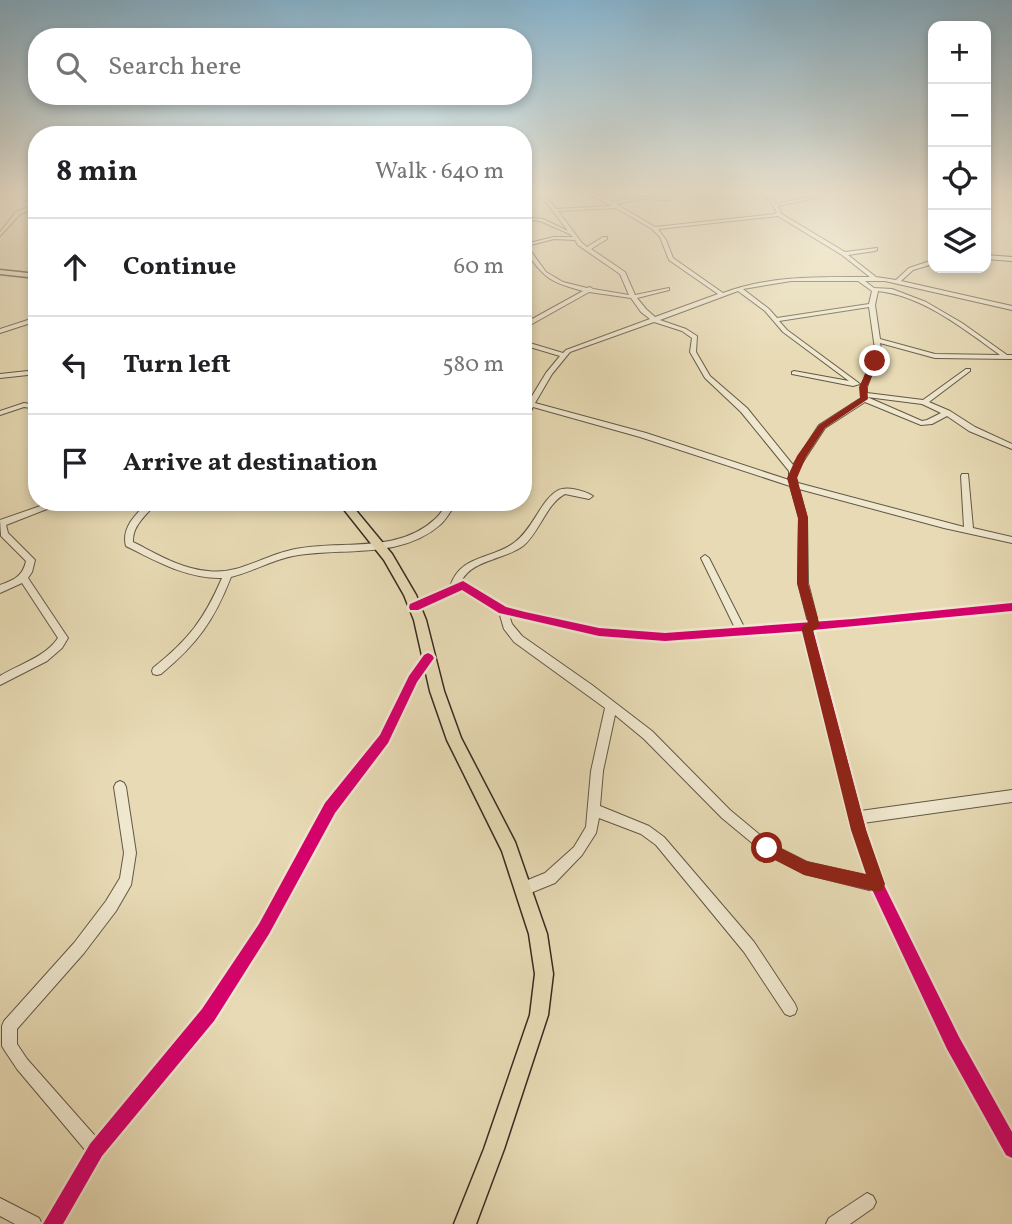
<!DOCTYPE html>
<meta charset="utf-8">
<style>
body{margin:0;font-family:Vollkorn,serif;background:#f2f2f2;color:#202124}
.controls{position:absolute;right:21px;top:21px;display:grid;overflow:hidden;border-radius:14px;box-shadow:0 4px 10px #0003}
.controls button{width:63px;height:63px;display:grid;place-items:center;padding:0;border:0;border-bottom:2px solid #e0e0e0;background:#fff;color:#202124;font:35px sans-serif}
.stop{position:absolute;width:21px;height:21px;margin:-16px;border:5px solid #8f2418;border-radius:50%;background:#fff}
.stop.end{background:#8f2418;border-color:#fff;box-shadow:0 2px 7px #0008}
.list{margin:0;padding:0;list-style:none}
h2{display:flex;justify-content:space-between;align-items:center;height:91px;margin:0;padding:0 28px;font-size:30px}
h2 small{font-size:23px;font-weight:400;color:#757577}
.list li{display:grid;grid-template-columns:46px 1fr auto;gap:21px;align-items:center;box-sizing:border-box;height:98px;padding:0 28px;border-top:2px solid #e0e0e0}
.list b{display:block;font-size:26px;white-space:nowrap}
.list em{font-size:23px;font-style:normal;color:#757577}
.icon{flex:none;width:38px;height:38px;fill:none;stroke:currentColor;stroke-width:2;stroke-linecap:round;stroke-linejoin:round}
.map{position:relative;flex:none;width:1012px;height:1224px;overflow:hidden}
.search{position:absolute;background:#fff;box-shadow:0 4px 10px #0003;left:28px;top:28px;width:504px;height:77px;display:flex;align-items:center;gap:18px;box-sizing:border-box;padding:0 24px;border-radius:28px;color:#757577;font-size:26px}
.panel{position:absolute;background:#fff;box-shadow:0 4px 10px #0003;left:28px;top:126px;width:504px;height:385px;border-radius:28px}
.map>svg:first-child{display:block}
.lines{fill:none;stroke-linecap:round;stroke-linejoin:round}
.minor-casing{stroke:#625846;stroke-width:2}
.major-casing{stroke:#362c22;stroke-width:3}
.minor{fill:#efe7ce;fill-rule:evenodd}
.major{fill:#e7dab4;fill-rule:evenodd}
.cycleway-casing{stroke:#efe7ce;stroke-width:5}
.cycleway{fill:#d6006c;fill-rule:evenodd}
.route{fill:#8f2418}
</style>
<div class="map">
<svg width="1012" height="1224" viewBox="0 0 1012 1224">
<rect width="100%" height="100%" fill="#e7dab4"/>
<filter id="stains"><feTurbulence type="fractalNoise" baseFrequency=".00286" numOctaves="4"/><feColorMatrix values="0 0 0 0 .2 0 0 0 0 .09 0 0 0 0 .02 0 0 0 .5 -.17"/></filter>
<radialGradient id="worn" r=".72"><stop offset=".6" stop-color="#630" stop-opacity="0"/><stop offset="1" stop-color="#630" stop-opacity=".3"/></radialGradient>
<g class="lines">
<g class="minor-casing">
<path id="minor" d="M 11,192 L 17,192 L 37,203 L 37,208 L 20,214 L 0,236 L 0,232 L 16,212 L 34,205 Z
M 532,192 C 542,192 550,201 556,209 L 612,206 L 585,192 L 591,192 L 612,202 L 639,197 L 671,198 L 669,200 L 639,199 L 616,204 L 655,227 L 775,214 L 777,212 L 766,195 L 718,197 L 694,192 L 718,195 L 768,192 L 776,204 L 820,195 L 822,197 L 777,206 L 781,212 L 780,213 L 845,252 L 877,248 L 877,250 L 875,251 L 848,255 L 876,277 L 896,280 L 909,268 L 933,260 L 933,264 L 913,270 L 901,281 L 1012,306 L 1012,310 L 885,281 L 865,281 L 874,288 L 892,289 L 926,302 L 962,323 L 1007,355 L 1012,355 L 1012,359 L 935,358 L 880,343 L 881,349 L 867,387 L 867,393 L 923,400 L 966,369 L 970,369 L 970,371 L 929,402 L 950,411 L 975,427 L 1012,444 L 1012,449 L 969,431 L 947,416 L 932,424 L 921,425 L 865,402 L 825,428 L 797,471 L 796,478 L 798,483 L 964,527 L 961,476 L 962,474 L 968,474 L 973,528 L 1012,537 L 1012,543 L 944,528 L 799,489 L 807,518 L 808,583 L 818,622 L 1012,603 L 1012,611 L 813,630 L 860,811 L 1012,790 L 1012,802 L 863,823 L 883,883 L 958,1038 L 1012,1133 L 1012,1157 L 1006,1155 L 948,1048 L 873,891 L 805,874 L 763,852 L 722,818 L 644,739 L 615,715 L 603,771 L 600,806 L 649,826 L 664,837 L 754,942 L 795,1004 L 797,1009 L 795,1014 L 790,1016 L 785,1014 L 744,952 L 656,845 L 641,834 L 599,818 L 596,833 L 582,855 L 555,883 L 523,896 L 518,894 L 516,889 L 518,884 L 545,873 L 574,847 L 586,827 L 591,771 L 605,708 L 514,642 L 504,629 L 499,612 L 462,589 L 414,611 L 411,610 L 409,607 L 411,604 L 450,587 C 460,554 492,560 515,542 C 533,529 541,500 557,491 C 566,485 585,491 593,496 L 589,499 L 565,494 C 546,504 540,532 523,546 C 504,560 471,560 461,582 L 466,583 L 506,607 L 599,628 L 665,633 L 735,628 L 701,558 L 705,555 L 709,558 L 744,627 L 808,622 L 798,583 L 799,518 L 790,486 L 640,437 L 533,407 L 526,420 L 523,420 L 523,411 L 527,405 L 523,404 L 523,400 L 529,401 L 546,373 L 560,356 L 523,345 L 523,341 L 563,353 L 566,350 L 650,319 L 641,312 L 631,298 L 589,292 L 523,329 L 523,324 L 583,291 C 547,281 545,278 523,248 L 523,243 L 525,244 L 554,237 L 573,237 L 570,234 L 540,221 L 523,219 L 523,217 L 543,219 L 568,231 L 547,203 ZM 616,208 L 652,229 L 660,237 L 669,260 L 718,294 L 655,317 L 646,309 L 637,298 L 669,290 L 669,288 L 635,295 L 625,272 L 591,249 L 607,239 L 607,237 L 603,237 L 587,247 L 582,243 L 558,211 ZM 778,216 L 842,255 L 870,277 C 820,277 772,275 723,293 L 673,258 L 666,240 L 658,229 ZM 554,239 L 575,240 L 578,245 L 620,274 L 629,295 L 593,289 L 590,287 L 587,288 L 563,282 L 546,272 L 527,246 ZM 791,281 L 858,281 L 872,291 L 869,304 L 777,318 L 769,309 L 743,289 ZM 738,291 L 765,311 L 783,332 L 849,381 L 794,371 L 792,372 L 792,374 L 853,386 L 860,384 L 787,330 L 779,321 L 869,307 L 875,349 L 861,387 L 861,398 L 819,425 L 793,465 L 747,408 L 710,376 L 696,352 L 697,336 L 686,329 L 660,320 ZM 878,291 C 923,296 964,329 1000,355 L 935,354 L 880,339 L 875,305 ZM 654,322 L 682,331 L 692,338 L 690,352 L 705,378 L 741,412 L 789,471 L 789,480 L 646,433 L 535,403 L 552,374 L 570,352 ZM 867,397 L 922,404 L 941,413 L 927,420 L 922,421 ZM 509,615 L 599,636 L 665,641 L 803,631 L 853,830 L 868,876 L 807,862 L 771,844 L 730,810 L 652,731 L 592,685 L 522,636 L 512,624 Z
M 986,255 L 1012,257 L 1012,261 L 986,259 Z
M 37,317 L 37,321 L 0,333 L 0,329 Z
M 37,370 L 37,374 L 0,378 L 0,374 Z
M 24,403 L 37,405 L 37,409 L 24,407 L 0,415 L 0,411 Z
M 52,502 L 65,502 L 6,525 L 8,533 L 35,560 L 32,572 L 28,578 L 68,638 L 62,648 L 47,661 L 0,685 L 0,676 C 19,664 44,658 58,638 L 22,583 L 0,593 L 0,585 C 14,580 23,576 26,561 L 1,536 L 0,520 Z
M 148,502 L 157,502 C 147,515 132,525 133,542 C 157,554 181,569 208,571 C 238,575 263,556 291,550 C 338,539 397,555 435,519 C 440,515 444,508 448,502 L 457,502 C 452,509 447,518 441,524 C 401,560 342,547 293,556 C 272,560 252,572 231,577 C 214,621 197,644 161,674 L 157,675 L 153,674 L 152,671 L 153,668 C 188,640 204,620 222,578 C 187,579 156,561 126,546 C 121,528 136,514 148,502 Z
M 428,654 L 432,655 L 433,658 L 417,682 L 388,743 L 334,812 L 269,934 L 213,1020 L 102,1156 L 62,1224 L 43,1224 L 86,1151 L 17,1069 L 5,1051 L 2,1046 L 2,1026 L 4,1021 L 74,943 L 106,901 L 120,878 L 124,853 L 114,787 L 116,783 L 120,781 L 124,783 L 126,787 L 136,853 L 131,885 L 116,911 L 84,953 L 17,1029 L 17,1044 L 27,1059 L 96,1137 L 203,1010 L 259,924 L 326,804 L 380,735 L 409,676 L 424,655 Z
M 867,1193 L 873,1196 L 876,1202 L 873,1208 L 850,1224 L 826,1224 L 829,1218 Z
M 0,1198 L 39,1218 L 42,1224 L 15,1224 L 0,1216 Z"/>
</g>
<g class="major-casing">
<path id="major" d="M 0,270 L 37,274 L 37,278 L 0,274 Z
M 338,502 L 349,502 L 392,554 L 416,595 L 426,620 L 444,691 L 461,738 L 515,842 L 547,934 L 553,974 L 548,1015 L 504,1149 L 476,1224 L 454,1224 L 484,1149 L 530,1015 L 535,974 L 529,934 L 502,851 L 447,740 L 430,691 L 414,620 L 404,595 L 384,560 Z"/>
</g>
<use href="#minor" class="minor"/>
<use href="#major" class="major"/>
<g class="cycleway-casing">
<path id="cycleway" d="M 463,581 L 506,607 L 525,612 L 599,628 L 665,633 L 853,619 L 1012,603 L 1012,611 L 813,630 L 866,830 L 883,883 L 959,1037 L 1012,1132 L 1012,1158 L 1006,1155 L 947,1049 L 870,885 L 852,830 L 803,631 L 665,641 L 599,636 L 499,613 L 462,590 L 418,610 L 410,610 L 409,607 L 410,604 Z
M 428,653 L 432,655 L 434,658 L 417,682 L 388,743 L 335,813 L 269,934 L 214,1021 L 102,1156 L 63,1224 L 43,1224 L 90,1144 L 202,1009 L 259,924 L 325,803 L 380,735 L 409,676 L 424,655 Z"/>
</g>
<use href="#cycleway" class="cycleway"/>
</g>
<linearGradient id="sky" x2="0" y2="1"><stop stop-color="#87b6d1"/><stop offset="0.53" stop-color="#f4eedd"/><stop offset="1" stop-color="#f4eedd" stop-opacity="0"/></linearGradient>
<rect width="1012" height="364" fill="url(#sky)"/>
<path class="route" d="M 872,360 L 879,361 L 867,387 L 868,399 L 825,428 L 806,457 L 797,478 L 808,518 L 808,583 L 820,626 L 813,631 L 866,830 L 885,884 L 883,890 L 877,892 L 804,875 L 761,853 L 759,848 L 761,843 L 767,841 L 806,861 L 866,874 L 851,830 L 801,627 L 808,623 L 797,583 L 798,518 L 787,478 L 797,456 L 819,425 L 860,398 L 859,387 Z"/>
<rect width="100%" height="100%" filter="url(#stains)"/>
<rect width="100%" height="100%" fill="url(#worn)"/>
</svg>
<div class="controls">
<button>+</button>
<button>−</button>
<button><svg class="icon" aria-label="locate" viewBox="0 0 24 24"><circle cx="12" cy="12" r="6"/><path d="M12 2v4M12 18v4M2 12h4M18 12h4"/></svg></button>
<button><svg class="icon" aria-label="layers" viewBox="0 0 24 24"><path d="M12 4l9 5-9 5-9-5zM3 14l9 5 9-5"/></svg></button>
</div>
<div class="stop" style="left:767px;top:848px"></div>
<div class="stop end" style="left:875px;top:361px"></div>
<div class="search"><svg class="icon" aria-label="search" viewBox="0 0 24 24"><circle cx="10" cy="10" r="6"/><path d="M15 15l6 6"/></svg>Search here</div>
<section class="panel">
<h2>8 min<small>Walk · 640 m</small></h2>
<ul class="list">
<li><svg class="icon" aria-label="ahead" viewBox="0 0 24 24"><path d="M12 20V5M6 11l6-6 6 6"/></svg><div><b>Continue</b></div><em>60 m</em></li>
<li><svg class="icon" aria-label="left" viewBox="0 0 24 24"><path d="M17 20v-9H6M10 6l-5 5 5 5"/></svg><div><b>Turn left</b></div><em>580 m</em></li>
<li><svg class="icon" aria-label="arrive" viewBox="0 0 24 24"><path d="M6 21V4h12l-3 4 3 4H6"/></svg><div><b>Arrive at destination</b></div></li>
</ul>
</section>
</div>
